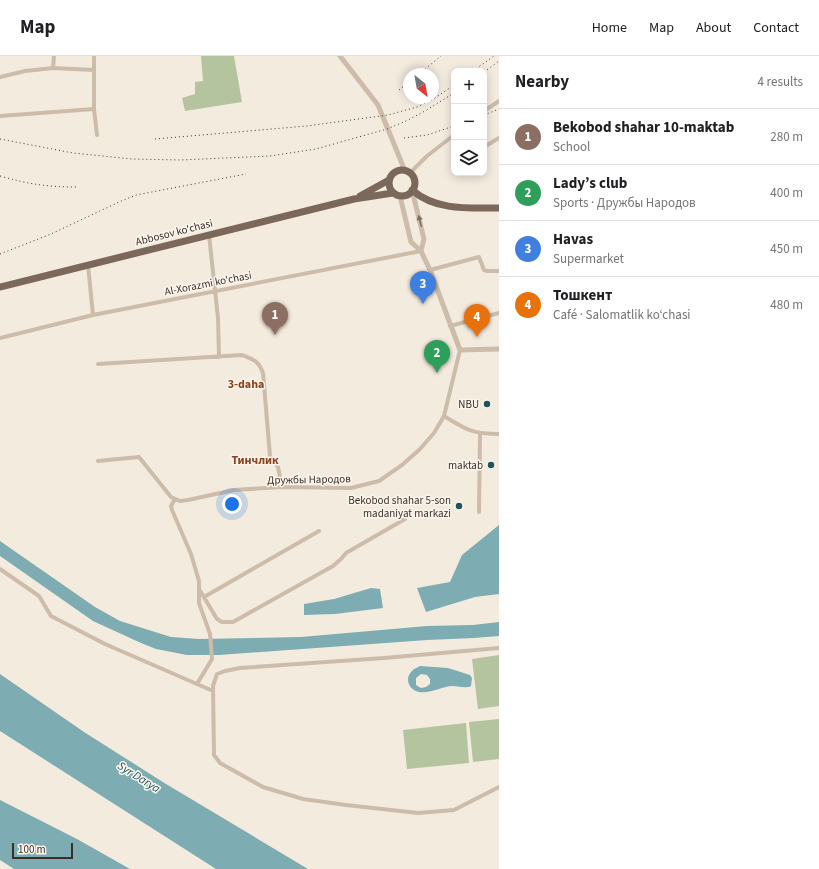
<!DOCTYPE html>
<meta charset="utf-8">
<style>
body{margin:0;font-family:"Source Sans 3",sans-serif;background:#f2f2f2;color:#202124}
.controls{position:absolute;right:12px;top:12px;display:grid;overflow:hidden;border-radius:8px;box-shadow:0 2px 10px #0003}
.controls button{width:36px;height:36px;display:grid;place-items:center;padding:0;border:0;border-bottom:1px solid #e0e0e0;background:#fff;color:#202124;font:20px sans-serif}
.compass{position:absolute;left:403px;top:12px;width:36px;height:36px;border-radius:50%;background:#fff;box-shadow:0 2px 10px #0003;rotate:149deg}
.scale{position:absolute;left:12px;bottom:10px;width:61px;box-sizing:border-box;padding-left:4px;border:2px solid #3a302a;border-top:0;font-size:11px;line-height:14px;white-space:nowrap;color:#3a302a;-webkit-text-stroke:3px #fbf5ec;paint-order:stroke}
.you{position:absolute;left:232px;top:448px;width:14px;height:14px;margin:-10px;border:3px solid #fff;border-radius:50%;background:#1a73e8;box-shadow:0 0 0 6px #1a73e833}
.badge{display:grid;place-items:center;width:26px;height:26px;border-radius:50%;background:#1e555d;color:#fff;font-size:13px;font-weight:700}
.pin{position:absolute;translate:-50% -33px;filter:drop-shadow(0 1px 2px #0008)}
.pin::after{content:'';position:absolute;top:21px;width:14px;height:12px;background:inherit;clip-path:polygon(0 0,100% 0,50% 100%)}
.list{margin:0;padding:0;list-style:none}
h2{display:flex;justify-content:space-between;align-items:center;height:52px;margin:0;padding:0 16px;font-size:17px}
h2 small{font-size:13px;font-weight:400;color:#757577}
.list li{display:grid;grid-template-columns:26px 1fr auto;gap:12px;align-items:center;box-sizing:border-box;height:56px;padding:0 16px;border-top:1px solid #e0e0e0}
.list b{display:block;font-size:15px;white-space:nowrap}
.list p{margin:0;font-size:13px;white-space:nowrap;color:#757577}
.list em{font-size:13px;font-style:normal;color:#757577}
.icon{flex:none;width:22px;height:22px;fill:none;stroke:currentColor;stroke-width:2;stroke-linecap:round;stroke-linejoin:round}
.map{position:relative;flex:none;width:499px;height:813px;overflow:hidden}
header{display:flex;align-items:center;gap:24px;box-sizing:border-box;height:56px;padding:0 20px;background:#fff;border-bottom:1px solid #e0e0e0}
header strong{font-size:19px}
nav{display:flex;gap:22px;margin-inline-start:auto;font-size:14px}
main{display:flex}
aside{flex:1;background:#fff}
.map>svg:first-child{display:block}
.green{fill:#b4c49e}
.water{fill:#7dacb2;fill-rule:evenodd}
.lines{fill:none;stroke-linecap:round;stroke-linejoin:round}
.minor{stroke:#cdbcaa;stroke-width:4}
.tertiary{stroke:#cdbcaa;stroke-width:5}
.primary{stroke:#7c685b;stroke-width:7}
.rail{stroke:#3a302a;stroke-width:1;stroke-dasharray:1 3;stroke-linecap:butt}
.oneway{fill:#7c6f64}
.poi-dot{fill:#1e555d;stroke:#fbf5ec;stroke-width:1.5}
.labels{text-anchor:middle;stroke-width:3;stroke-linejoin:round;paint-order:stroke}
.street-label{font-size:11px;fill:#3a302a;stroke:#fbf5ec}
.poi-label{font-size:11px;fill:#3a302a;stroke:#fbf5ec;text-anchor:end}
.neighbourhood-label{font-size:12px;font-weight:bold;fill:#8c4120;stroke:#fbf5ec}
.water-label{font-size:12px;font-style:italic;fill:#1e555d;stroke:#fbf5ec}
</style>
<header>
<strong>Map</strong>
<nav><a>Home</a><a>Map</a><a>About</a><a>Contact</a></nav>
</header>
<main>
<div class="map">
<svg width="499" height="813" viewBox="0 0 499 813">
<rect width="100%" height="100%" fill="#f4ebdf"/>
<path class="green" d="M 201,0 L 234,0 L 242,46 L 185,55 L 182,42 L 195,38 L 195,26 L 203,25 Z
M 499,599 L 499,650 L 478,653 L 472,603 Z
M 499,663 L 499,703 L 473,706 L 469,666 Z
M 466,667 L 469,707 L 407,713 L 403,674 Z"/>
<path class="water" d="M 499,469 L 499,538 L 475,541 L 426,556 L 417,532 L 450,526 L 462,499 Z
M 0,485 L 95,551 L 120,565 L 171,581 L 199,583 L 301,581 L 427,570 L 473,569 L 499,566 L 499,580 L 474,582 L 427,584 L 219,599 L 187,599 L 156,593 L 141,587 L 93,565 L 0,500 Z
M 371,532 L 380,533 L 383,552 L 335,558 L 304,559 L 304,548 L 334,543 Z
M 420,610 L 448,612 L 470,619 L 472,622 L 471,630 C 465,633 459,630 453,630 C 442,630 431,638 419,636 C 409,634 404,623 412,615 C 413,613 417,612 420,610 ZM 421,618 L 427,619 L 430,623 L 430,628 L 426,631 L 421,632 L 416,629 L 416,622 Z
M 0,618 L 84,676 L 166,728 L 308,813 L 216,813 L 0,675 Z
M 0,744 L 77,783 L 130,813 L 14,813 L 0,804 Z"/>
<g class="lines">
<path class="minor" d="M 94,0 L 94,53 L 97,79
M 53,12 L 54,0
M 0,21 L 25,15 L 53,12 L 94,14
M 484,55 L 499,45
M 0,60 L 94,53
M 484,91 L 499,82
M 410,117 L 427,100 L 454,79
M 209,179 L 218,262 L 219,301
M 88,209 L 93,259
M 430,214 L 479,201 L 484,214 L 487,215 L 499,215
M 450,270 L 499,257
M 0,282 L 93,259 L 421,195
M 98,308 L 242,299 C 254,304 258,304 263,317 L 270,400 L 278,411 L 282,431
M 444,360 C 467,374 472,378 499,378
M 98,405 L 139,401 L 171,441 L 180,445 L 188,444 L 234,434 L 282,431 L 351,432 L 379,425 L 402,409 L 420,393 L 434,377 L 444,360 L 460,294
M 175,443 L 171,450 L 172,454 L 191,498 L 199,525 L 199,547 L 210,578 L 212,603 L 197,628
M 479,456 L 480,378
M 0,513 L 39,540 L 51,560 L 105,588 L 213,635
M 199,533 L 217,563 L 222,566 L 233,566 L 333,510 L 341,503 L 346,497 L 405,463
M 204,541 L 319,475
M 499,592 L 384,602 L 240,612 L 225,615 L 217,618 L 213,630 L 214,699 L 220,707 L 263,731 L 303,743 L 346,749 L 418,757 L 454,754 L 499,731"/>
<path class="tertiary" d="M 340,0 L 378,49 L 403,110 L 403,114
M 412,134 L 424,183 L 421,195
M 400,140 L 411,186 L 421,195 L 430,214 L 460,294 L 499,293"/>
<path class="primary" d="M389 127a13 13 0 1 1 26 0a13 13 0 1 1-26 0Z
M 412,134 C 436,155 469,152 499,152
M 360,140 L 389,124
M 0,231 L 354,143 L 393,137"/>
<path class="rail" d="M 473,15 L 494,0
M 484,16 L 499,5
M 419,18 L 441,0
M 399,34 L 409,26
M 484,59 L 499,53
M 404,82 L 427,79 L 454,70
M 0,83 L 73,97 L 132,103 L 180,104 L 270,100 L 316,93 L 387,73 L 406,65 L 425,55 L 454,37
M 155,83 L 307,70 L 388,59 L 417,51 L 432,44 L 454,29
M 0,120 C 28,128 47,131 76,131
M 0,198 L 51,178 L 119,146 L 136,139 L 246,118"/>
</g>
<defs><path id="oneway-solid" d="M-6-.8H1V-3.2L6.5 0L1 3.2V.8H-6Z"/></defs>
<use class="oneway" href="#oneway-solid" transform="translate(420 165) rotate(-104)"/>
<g class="poi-dot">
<circle cx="487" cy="348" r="4"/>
<circle cx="491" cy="409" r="4"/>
<circle cx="459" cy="450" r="4"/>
</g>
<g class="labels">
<g class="street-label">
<text transform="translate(174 176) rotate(-14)" y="4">Abbosov ko'chasi</text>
<text transform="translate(208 227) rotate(-11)" y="4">Al-Xorazmi ko'chasi</text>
<text transform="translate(309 423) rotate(-1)" y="4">Дружбы Народов</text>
</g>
<g class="poi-label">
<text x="479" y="352">NBU</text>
<text x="483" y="413">maktab</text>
<text x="451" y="448">Bekobod shahar 5-son<tspan x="451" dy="13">madaniyat markazi</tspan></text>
</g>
<g class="neighbourhood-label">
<text x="246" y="332">3-daha</text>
<text x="255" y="408">Тинчлик</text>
</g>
<g class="water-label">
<text transform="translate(139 721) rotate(32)" y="4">Syr Darya</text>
</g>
</g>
</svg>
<div class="controls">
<button>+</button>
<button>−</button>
<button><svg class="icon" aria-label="layers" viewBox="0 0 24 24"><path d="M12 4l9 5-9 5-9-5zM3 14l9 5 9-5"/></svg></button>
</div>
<svg class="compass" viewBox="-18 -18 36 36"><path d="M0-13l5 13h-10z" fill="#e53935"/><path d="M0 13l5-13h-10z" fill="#757577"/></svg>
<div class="scale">100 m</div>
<div class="you"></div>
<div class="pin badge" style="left:275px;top:279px;background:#8d6e63">1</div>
<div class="pin badge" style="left:437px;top:317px;background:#2e9e5b">2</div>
<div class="pin badge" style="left:423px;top:248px;background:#3f7fe0">3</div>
<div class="pin badge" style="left:477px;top:281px;background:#e8710a">4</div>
</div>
<aside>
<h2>Nearby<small>4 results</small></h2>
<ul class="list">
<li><span class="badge" style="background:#8d6e63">1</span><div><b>Bekobod shahar 10-maktab</b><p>School</p></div><em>280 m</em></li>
<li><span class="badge" style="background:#2e9e5b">2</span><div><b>Lady’s club</b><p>Sports · Дружбы Народов</p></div><em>400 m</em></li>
<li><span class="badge" style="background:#3f7fe0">3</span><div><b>Havas</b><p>Supermarket</p></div><em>450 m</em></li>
<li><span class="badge" style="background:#e8710a">4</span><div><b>Тошкент</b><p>Café · Salomatlik ko‘chasi</p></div><em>480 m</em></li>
</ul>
</aside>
</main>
